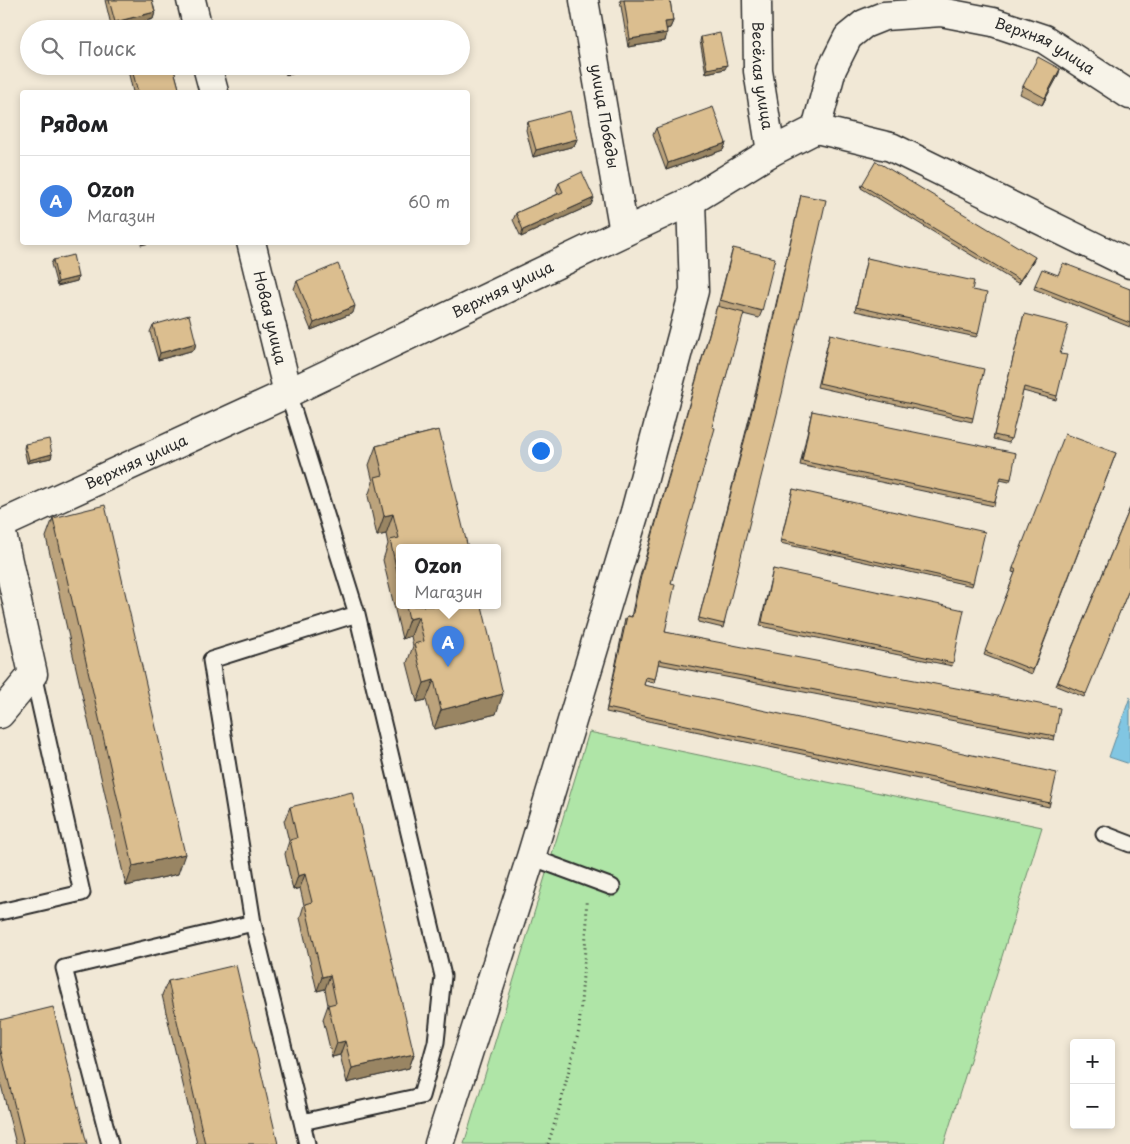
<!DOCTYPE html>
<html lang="ru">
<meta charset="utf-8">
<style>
body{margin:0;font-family:"Playpen Sans",sans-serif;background:#f2f2f2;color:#202124}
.controls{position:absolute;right:15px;bottom:15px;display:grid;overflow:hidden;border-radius:5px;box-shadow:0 2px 8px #0003}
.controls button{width:45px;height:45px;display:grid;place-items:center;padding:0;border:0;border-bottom:1px solid #e0e0e0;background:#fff;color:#202124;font:25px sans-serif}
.you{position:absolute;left:540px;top:450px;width:18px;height:18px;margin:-12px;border:4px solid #fff;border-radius:50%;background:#1a73e8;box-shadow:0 0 0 8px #1a73e833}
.badge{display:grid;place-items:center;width:32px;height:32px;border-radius:50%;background:#2b2b2b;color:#fff;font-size:16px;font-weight:700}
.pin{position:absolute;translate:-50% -41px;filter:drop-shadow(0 1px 2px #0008)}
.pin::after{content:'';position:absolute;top:26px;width:18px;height:15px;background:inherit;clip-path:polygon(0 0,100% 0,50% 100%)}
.popup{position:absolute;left:396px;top:544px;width:105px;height:65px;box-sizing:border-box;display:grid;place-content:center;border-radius:5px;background:#fff;filter:drop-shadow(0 1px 4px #0005);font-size:16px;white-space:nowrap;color:#757577}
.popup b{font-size:19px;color:#202124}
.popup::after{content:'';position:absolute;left:50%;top:100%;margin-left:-10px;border:10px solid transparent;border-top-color:#fff}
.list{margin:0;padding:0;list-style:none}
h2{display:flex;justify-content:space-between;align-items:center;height:65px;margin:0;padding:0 20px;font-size:21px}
h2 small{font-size:16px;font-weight:400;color:#757577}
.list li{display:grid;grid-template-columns:32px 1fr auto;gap:15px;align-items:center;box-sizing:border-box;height:90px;padding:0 20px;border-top:1px solid #e0e0e0}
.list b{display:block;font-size:19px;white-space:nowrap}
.list p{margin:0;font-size:16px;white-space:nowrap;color:#757577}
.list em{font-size:16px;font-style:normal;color:#757577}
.icon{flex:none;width:28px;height:28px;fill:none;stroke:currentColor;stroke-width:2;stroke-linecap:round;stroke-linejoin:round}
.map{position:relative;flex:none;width:1130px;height:1144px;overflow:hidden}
.search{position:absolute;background:#fff;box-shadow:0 2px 8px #0003;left:20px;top:20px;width:450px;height:55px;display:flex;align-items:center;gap:12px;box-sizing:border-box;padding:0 18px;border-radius:28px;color:#757577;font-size:19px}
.panel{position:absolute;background:#fff;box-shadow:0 2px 8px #0003;left:20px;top:90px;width:450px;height:155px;border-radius:5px}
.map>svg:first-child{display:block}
.green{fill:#afe5a7;stroke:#6d8869}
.water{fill:#81c6e2;stroke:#5f8899}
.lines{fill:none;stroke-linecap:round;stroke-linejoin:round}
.service-casing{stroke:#2b2b2b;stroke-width:19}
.minor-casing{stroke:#2b2b2b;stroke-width:31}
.path{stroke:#2b2b2b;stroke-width:3;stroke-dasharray:1 4;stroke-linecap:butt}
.service{stroke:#f7f3e8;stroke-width:15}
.minor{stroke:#f7f3e8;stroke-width:28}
.wall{fill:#bca37b;stroke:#2b2b2b}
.shaded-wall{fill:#998564;stroke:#2b2b2b}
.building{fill:#dbbe8f;stroke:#2b2b2b}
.labels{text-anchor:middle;stroke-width:4.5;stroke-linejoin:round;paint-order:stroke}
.street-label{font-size:15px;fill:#2b2b2b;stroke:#f7f3e8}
</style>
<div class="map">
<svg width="1130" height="1144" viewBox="0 0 1130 1144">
<rect width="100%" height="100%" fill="#f1e8d6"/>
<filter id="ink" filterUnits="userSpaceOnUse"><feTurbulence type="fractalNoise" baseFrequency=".02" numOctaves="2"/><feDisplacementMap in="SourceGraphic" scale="10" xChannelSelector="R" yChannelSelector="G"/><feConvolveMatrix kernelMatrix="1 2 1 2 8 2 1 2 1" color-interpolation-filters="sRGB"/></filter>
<g filter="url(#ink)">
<path class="green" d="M 589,732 L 1042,827 L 944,1144 L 464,1144 Z"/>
<path class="water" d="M 1130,697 L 1130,764 L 1109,757 Z"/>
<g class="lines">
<g class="service-casing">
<path id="service" d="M 288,393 L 357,614 L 443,976 L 436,1042 L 421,1096 L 302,1122 L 253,923 L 211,660 L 357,614
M 1104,834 L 1130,844
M 531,857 L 612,887
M 0,912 L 82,893 L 33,674
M 302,1122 L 307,1144
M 110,1144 L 64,968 L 253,923"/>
</g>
<g class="minor-casing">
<g id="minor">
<path d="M 191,0 L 198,29"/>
<path id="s1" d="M 584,0 L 624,232"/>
<path id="s2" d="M 757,0 L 758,71 L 771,152"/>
<path d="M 207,66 L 214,92"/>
<path d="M 816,129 L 891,147 L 1130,264"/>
<path id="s3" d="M 251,242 L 288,393"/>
<path id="s4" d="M 0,525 L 288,393 L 624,232 L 691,201 L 771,152 L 816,129 L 832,69 L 848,37 L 864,24 L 884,16 L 941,12 L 993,22 L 1044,39 L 1130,95"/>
<path d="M 0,714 L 33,674 L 0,525"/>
<path d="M 439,1144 L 531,857 L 635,512 L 694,291 L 691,201"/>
</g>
</g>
<path class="path" d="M 548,1144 L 560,1106 L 579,1030 L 587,921 L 586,899"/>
<use href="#service" class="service"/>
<use href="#minor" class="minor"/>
</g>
<path class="wall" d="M 105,0 L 152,0 L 155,12 L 153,19 L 116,29 L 112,29 Z
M 620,0 L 670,0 L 673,21 L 670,28 L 667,29 L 665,41 L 628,47 Z
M 701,37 L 725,69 L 706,73 L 700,41 Z
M 127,66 L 173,66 L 180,92 L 133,92 Z
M 284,66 L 320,66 L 320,68 L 286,75 Z
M 1060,69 L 1058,76 L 1042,105 L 1020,94 L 1023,86 Z
M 528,122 L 577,139 L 574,146 L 533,157 L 526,130 Z
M 656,128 L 726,143 L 723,150 L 666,170 L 653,135 Z
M 559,183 L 591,205 L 521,237 L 513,220 L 516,213 L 558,194 L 556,190 Z
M 862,185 L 1033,261 L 1019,284 L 861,188 Z
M 801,195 L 724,624 L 723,628 L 698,622 L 756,391 Z
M 733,248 L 762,311 L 759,318 L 743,314 L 712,427 L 671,583 L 665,632 L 1055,736 L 1054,740 L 658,664 L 654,683 L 645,681 L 644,685 L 1050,803 L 1049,807 L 606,712 L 625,619 L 627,616 L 631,617 L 639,580 L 716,309 L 718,306 L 731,255 Z
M 867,258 L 972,290 L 978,334 L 976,337 L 855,311 Z
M 53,260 L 78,277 L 77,281 L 57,286 L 51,264 Z
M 1058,275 L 1130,289 L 1130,327 L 1034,289 L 1035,285 Z
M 297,281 L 353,313 L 311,330 L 294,289 Z
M 1024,314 L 1060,354 L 1057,396 L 1056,400 L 1023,391 L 1009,443 L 993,439 Z
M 153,325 L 196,343 L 194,350 L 158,360 L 150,332 Z
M 830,334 L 973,418 L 972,422 L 817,387 Z
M 812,411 L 1011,479 L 1009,482 L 1000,480 L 994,506 L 800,465 Z
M 439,430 L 399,548 L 399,606 L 482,606 L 496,714 L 434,729 L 426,700 L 417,702 L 407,663 L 413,646 L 411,636 L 402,639 L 383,560 L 388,544 L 386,534 L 377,536 L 368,496 L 373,482 L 369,465 L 376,446 Z
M 25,444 L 52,454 L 51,458 L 27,463 L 24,448 Z
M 1116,453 L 1032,674 L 984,655 L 1015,573 L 1012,572 L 1013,568 Z
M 793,489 L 973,583 L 972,586 L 780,543 Z
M 1130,508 L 1130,587 L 1084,697 L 1056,686 Z
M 53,518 L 178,874 L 126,886 L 46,537 Z
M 773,569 L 953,663 L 952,666 L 760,626 Z
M 290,807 L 414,1054 L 409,1068 L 347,1083 L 340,1055 L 332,1057 L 323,1019 L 328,1005 L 325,989 L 317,991 L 300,918 L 304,905 L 300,888 L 293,890 L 285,854 L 289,841 L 284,821 Z
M 168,981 L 278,1144 L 197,1144 L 162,995 Z
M 0,1020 L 87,1144 L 16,1144 L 0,1081 Z"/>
<path class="shaded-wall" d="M 155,12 L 153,19 L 116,29 L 113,29 L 115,22 Z
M 673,21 L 670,28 L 663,29 L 665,22 Z
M 667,33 L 665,41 L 628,47 L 630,39 Z
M 727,65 L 725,69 L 706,73 L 707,69 Z
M 297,66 L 320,66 L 320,68 L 286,75 L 289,68 Z
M 1060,69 L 1058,76 L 1042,105 L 1045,98 Z
M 577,139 L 574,146 L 533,157 L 536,150 Z
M 726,143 L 723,150 L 666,170 L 668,163 Z
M 594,198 L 591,205 L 521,237 L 523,230 Z
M 142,242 L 154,242 L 141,245 Z
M 1035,257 L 1033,261 L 1019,284 L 1020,280 Z
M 78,277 L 77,281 L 57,286 L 58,282 Z
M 355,306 L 353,313 L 311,330 L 314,323 Z
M 196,343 L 194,350 L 158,360 L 160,353 Z
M 52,454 L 51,458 L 27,463 L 29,460 Z
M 393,514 L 386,534 L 377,536 L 384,516 Z
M 418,617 L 411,636 L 402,639 L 409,619 Z
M 434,680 L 426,700 L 417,702 L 424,683 Z
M 503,694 L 496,714 L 434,729 L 441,710 Z
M 185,854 L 178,874 L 126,886 L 133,866 Z
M 305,874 L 300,888 L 293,890 L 298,876 Z
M 330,975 L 325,989 L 317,991 L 322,977 Z
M 345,1041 L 340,1055 L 332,1057 L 337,1043 Z
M 414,1054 L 409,1068 L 347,1083 L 352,1068 Z"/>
<path class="building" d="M 109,0 L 152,0 L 155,12 L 115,22 Z
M 624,0 L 670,0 L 673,21 L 665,22 L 667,33 L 630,39 Z
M 315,24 L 316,29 L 291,29 Z
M 720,33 L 727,65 L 707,69 L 701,37 Z
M 1038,57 L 1060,69 L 1045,98 L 1023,86 Z
M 131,66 L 173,66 L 180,92 L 138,92 Z
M 713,107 L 726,143 L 668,163 L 656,128 Z
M 570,111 L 577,139 L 536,150 L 528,122 Z
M 876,161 L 1035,257 L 1020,280 L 862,185 Z
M 582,172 L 594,198 L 523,230 L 516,213 L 563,192 L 559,183 Z
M 801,195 L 826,200 L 782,394 L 724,624 L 699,618 L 758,387 Z
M 733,248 L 775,258 L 762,311 L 720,300 Z
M 73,255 L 78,277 L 58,282 L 53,260 Z
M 867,258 L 974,281 L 972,290 L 987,293 L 978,334 L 856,307 Z
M 1063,263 L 1130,289 L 1130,323 L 1035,285 L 1042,269 L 1058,275 Z
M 338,264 L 355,306 L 314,323 L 297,281 Z
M 717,306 L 744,313 L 712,427 L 715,428 L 671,583 L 675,584 L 665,632 L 1060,708 L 1055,736 L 659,660 L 655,679 L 646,677 L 644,685 L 1057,773 L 1050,803 L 607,708 L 627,616 L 632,617 L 641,576 Z
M 1024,314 L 1068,325 L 1060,354 L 1067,355 L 1057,396 L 1024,387 L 1011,439 L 994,435 Z
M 189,315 L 196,343 L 160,353 L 153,325 Z
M 830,334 L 984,369 L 973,418 L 819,383 Z
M 812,411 L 1016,453 L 1011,479 L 1001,477 L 995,502 L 802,461 Z
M 439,430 L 468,548 L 399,548 L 399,580 L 390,540 L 399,538 L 393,514 L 384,516 L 375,477 L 383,475 L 376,446 Z
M 1065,434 L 1116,453 L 1033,670 L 985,651 L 1016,570 L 1013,568 Z
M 49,439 L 52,454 L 29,460 L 25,444 Z
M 793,489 L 985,532 L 973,583 L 781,540 Z
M 105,505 L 185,854 L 133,866 L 53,518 Z
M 1130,508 L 1130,587 L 1086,694 L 1058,682 Z
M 773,569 L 964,610 L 953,663 L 762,622 Z
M 406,606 L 482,606 L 503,694 L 441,710 L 434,680 L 424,683 L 414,644 L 424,641 L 418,617 L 409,619 Z
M 352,792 L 414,1054 L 352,1068 L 345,1041 L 337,1043 L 328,1005 L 336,1003 L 330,975 L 322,977 L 305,904 L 312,902 L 305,874 L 298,876 L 290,840 L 297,838 L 290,807 Z
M 236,965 L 278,1144 L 205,1144 L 168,981 Z
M 53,1007 L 87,1144 L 24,1144 L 0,1047 L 0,1020 Z"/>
</g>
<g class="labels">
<g class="street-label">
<text dy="5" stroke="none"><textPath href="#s4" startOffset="1215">Верхняя улица</textPath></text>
<text dy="5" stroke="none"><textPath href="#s2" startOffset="76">Весёлая улица</textPath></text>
<text dy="5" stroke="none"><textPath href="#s1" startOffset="118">улица Победы</textPath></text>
<text dy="5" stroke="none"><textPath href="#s4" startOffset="555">Верхняя улица</textPath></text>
<text dy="5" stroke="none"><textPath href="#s3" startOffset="78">Новая улица</textPath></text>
<text dy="5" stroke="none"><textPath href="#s4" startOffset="150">Верхняя улица</textPath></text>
</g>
</g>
</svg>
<div class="controls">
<button>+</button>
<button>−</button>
</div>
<div class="you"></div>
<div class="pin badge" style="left:448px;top:667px;background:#3f7fe0">A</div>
<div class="popup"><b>Ozon</b>Магазин</div>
<div class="search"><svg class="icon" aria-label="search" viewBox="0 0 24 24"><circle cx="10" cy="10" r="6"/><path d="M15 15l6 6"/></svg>Поиск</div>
<section class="panel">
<h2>Рядом<small></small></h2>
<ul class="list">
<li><span class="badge" style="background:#3f7fe0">A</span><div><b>Ozon</b><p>Магазин</p></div><em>60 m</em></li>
</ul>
</section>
</div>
